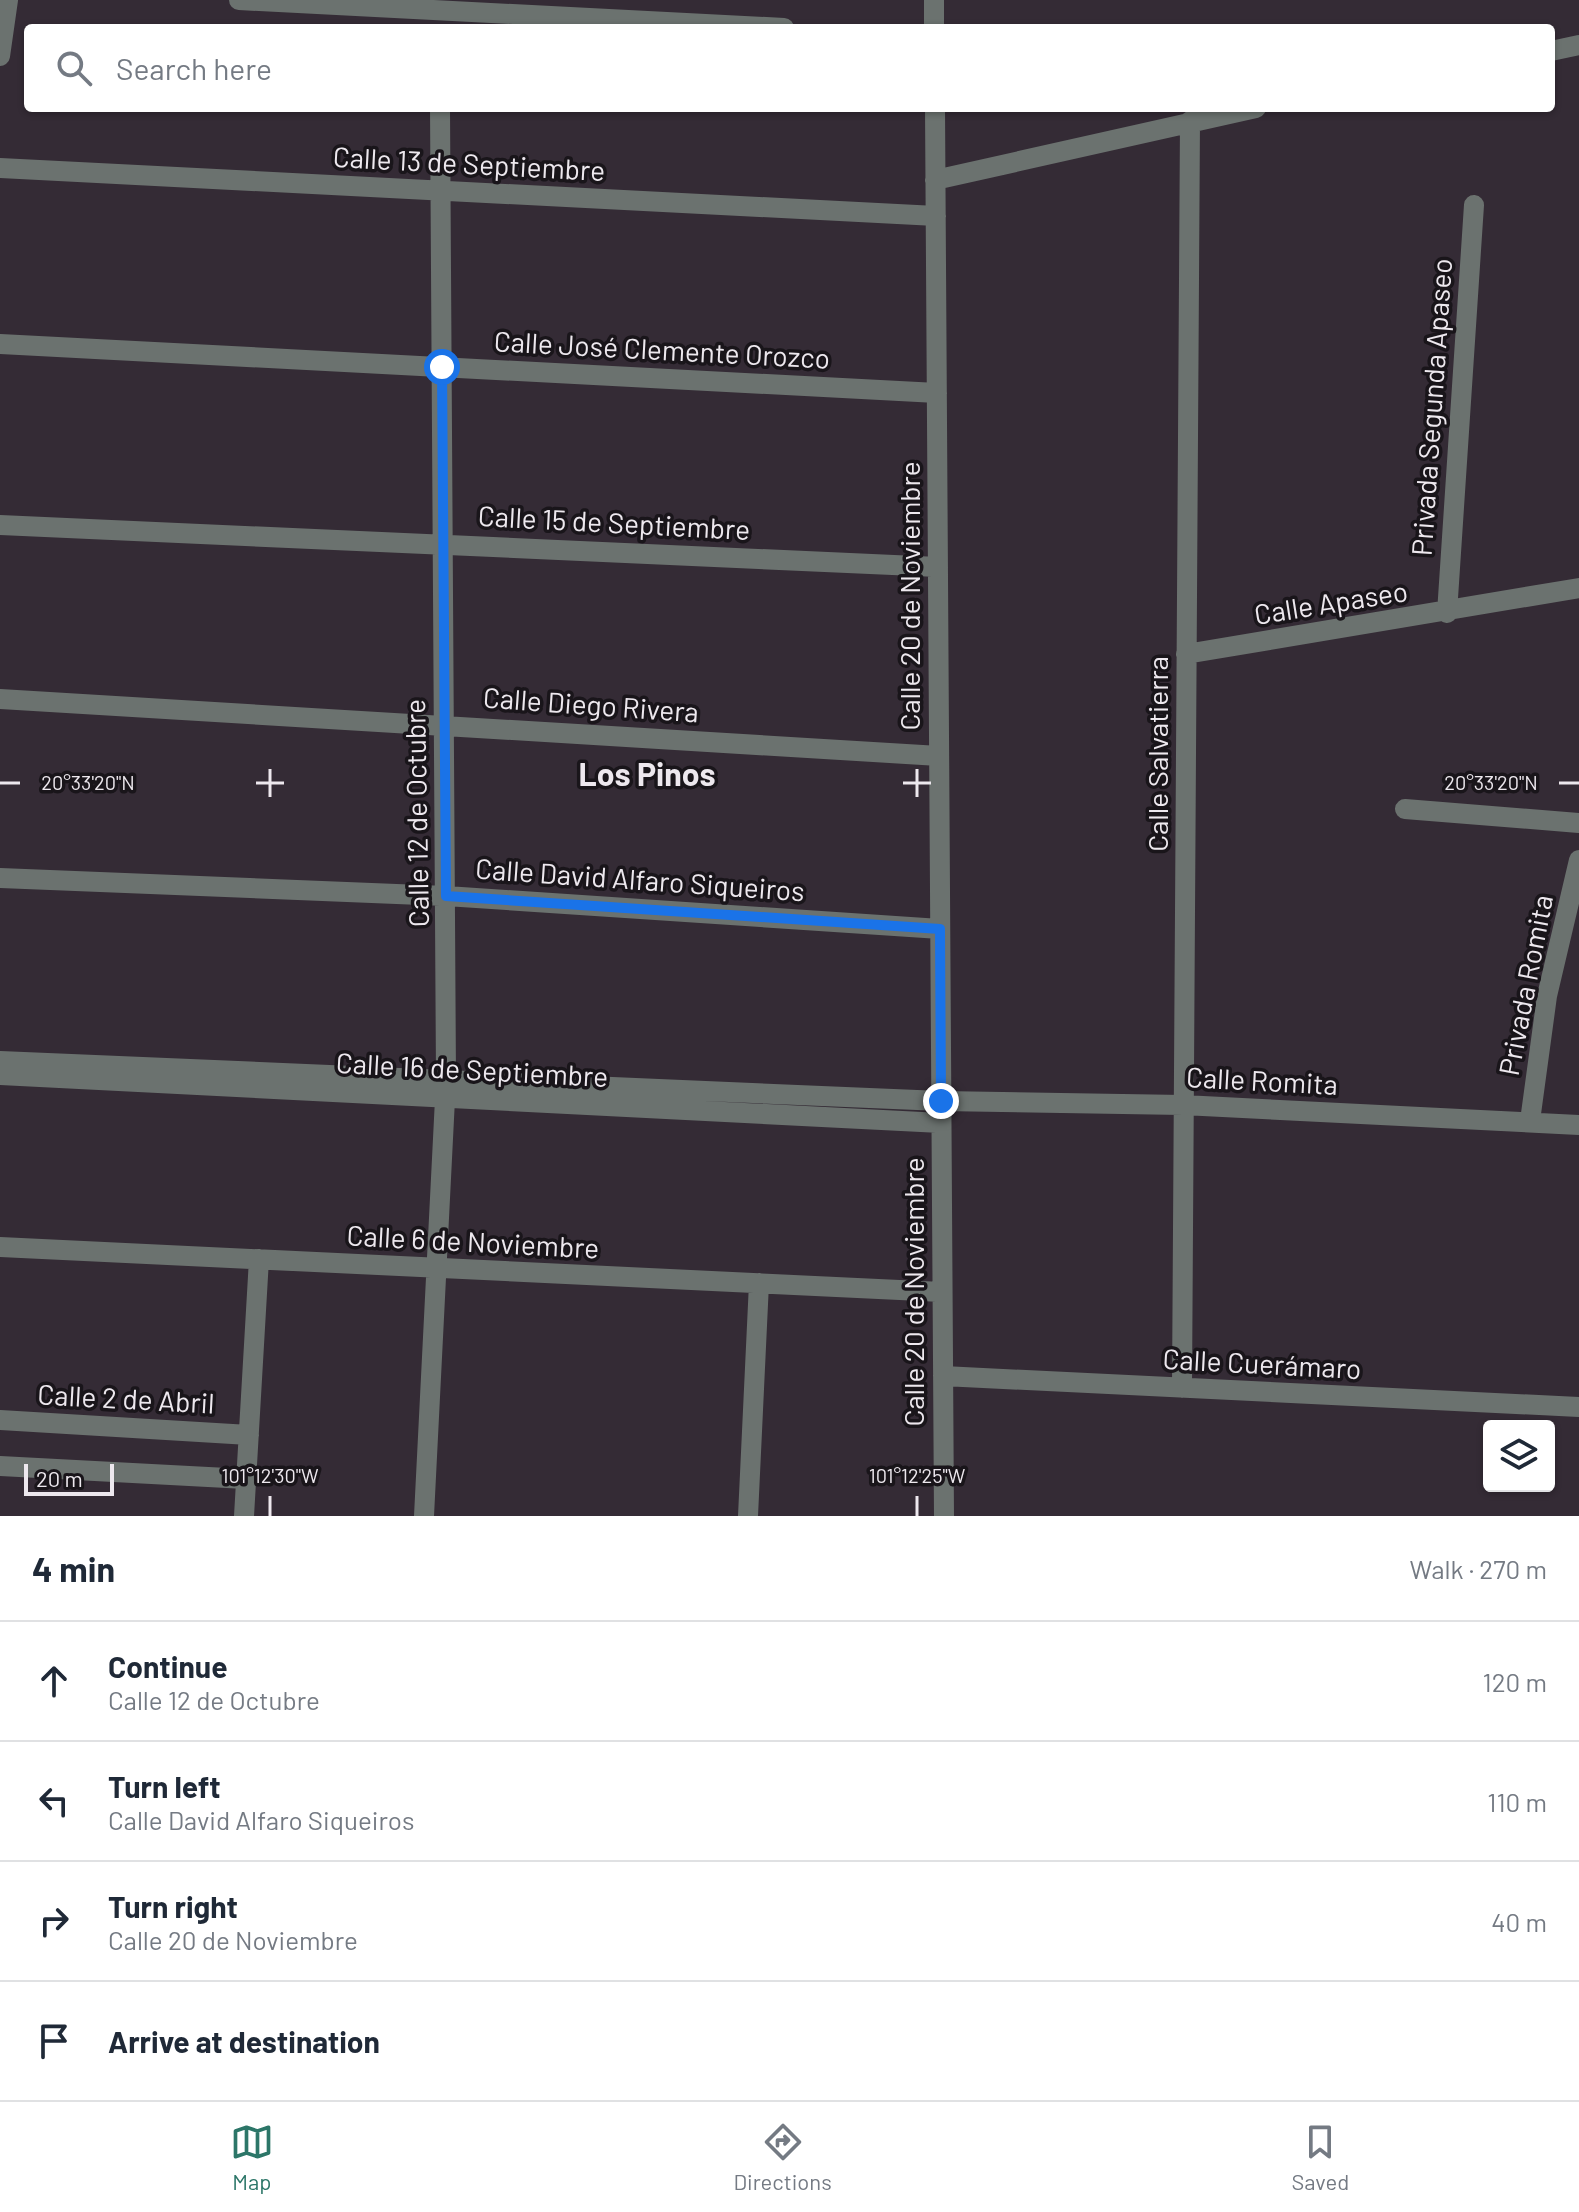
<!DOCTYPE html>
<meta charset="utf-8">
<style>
body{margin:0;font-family:Barlow,sans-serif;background:#f2f2f3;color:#1f2937}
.controls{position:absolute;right:24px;bottom:24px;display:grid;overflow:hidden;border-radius:8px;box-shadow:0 2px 6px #0004}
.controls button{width:72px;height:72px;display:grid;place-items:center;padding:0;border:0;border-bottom:2px solid #e0e1e3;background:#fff;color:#1f2937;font:40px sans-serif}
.scale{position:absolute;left:24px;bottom:20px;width:90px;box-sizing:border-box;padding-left:8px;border:4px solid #ede8ee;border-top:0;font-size:22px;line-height:28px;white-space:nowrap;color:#ede8ee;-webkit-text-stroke:6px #19151a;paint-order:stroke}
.stop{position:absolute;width:24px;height:24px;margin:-18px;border:6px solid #1a73e8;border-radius:50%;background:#fff}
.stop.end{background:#1a73e8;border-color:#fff;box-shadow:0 2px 8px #0008}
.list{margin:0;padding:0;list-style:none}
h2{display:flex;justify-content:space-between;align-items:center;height:104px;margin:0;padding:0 32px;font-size:34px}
h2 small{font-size:26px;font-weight:400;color:#747a83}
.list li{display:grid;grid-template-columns:52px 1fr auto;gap:24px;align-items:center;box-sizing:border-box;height:120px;padding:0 32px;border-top:2px solid #e0e1e3}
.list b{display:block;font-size:30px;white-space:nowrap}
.list p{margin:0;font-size:26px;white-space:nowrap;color:#747a83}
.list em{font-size:26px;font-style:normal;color:#747a83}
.icon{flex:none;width:44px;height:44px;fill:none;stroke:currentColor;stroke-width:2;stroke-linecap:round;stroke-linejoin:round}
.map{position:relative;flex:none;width:1579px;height:1516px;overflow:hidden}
.search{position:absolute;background:#fff;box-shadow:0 2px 6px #0004;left:24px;right:24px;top:24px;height:88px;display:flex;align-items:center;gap:20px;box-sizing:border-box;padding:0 28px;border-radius:8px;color:#747a83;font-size:30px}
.sheet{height:584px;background:#fff}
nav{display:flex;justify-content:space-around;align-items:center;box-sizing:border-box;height:112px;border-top:2px solid #e0e1e3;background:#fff;font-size:22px;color:#747a83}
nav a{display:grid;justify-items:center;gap:4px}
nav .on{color:#2c7668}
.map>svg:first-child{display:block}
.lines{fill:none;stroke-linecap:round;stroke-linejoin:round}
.minor{stroke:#6b726f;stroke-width:20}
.route{stroke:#1a73e8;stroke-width:10}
.ticks{fill:none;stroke:#ede8ee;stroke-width:3}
.labels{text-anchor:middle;stroke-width:7;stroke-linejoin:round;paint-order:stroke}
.street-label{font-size:28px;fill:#ede8ee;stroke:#19151a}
.quarter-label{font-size:32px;font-weight:bold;fill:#ede8ee;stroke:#19151a}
.ticks-label{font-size:20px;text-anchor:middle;fill:#ede8ee;stroke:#19151a;stroke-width:7;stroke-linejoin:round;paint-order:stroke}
</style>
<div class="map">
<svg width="1579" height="1516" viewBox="0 0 1579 1516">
<rect width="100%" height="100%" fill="#342b35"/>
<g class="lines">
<path class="minor" d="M 239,0 L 784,28
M 934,0 L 934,28
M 1551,51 L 1579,45
M 0,56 L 8,0
M 935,108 L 944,1516
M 0,168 L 936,216
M 935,180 L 1256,108
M 0,344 L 937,393
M 0,525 L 938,567
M 1447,613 L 1474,205
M 1186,654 L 1579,588
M 0,699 L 939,756
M 1405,809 L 1579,823
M 0,878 L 446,896 L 940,929
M 0,1061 L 941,1101 L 1183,1105 L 1579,1125
M 0,1075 L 941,1123
M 1530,1121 L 1547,996 L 1579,860
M 0,1247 L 942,1292
M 943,1376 L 1579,1407
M 1182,1388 L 1190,121
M 0,1420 L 249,1435
M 0,1466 L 246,1479
M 244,1516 L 259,1259
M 424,1516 L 446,1079 L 440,108
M 748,1516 L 759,1283"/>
</g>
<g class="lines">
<path class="route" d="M 442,367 L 446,896 L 940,929 L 941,1101"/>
</g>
<path class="ticks" d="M 270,769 L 270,797M 917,769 L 917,797M 0,783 L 20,783M 256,783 L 284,783M 903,783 L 931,783M 1559,783 L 1579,783M 270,1496 L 270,1516M 917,1496 L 917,1516"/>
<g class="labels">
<g class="street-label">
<text transform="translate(469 164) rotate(3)" y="10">Calle 13 de Septiembre</text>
<text transform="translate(662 350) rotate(3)" y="10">Calle José Clemente Orozco</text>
<text transform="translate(1432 407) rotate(-86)" y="10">Privada Segunda Apaseo</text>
<text transform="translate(614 523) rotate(3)" y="10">Calle 15 de Septiembre</text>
<text transform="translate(910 596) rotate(-90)" y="10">Calle 20 de Noviembre</text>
<text transform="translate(1331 603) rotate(-9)" y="10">Calle Apaseo</text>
<text transform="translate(591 705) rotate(4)" y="10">Calle Diego Rivera</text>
<text transform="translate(1158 754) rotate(-90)" y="10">Calle Salvatierra</text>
<text transform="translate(417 813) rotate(-91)" y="10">Calle 12 de Octubre</text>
<text transform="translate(640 880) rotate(4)" y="10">Calle David Alfaro Siqueiros</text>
<text transform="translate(1526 985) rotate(-79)" y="10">Privada Romita</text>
<text transform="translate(472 1070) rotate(3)" y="10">Calle 16 de Septiembre</text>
<text transform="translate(1262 1081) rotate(3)" y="10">Calle Romita</text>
<text transform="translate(473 1242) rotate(3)" y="10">Calle 6 de Noviembre</text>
<text transform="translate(914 1292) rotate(-90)" y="10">Calle 20 de Noviembre</text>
<text transform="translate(1262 1364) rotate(3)" y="10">Calle Cuerámaro</text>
<text transform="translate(126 1399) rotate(3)" y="10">Calle 2 de Abril</text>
</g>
<g class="quarter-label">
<text x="647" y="786">Los Pinos</text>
</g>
</g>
<g class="ticks-label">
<text x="88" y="790">20°33'20"N</text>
<text x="1491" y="790">20°33'20"N</text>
<text x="270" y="1483">101°12'30"W</text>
<text x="917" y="1483">101°12'25"W</text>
</g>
</svg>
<div class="controls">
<button><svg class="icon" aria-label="layers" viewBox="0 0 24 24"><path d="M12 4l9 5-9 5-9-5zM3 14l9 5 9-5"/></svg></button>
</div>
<div class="scale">20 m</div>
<div class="stop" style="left:442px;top:367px"></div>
<div class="stop end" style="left:941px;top:1101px"></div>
<div class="search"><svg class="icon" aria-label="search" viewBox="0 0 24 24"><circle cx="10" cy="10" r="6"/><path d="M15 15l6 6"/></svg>Search here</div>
</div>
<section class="sheet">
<h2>4 min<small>Walk · 270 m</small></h2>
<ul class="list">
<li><svg class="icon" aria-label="ahead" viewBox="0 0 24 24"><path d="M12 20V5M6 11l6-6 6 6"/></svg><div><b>Continue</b><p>Calle 12 de Octubre</p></div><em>120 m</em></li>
<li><svg class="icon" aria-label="left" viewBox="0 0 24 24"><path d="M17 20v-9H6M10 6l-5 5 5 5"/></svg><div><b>Turn left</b><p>Calle David Alfaro Siqueiros</p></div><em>110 m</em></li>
<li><svg class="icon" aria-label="right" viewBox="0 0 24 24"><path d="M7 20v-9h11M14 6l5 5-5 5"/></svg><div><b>Turn right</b><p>Calle 20 de Noviembre</p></div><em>40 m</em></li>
<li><svg class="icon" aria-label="arrive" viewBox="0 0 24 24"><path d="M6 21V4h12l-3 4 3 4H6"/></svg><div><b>Arrive at destination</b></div></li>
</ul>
</section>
<nav>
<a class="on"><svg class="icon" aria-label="map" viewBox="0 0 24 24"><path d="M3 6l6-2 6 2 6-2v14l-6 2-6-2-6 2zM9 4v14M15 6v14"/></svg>Map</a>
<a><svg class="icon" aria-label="directions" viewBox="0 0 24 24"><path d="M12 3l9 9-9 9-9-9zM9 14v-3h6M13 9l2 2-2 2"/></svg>Directions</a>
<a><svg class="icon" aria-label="saved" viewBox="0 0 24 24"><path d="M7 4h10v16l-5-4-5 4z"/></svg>Saved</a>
</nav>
